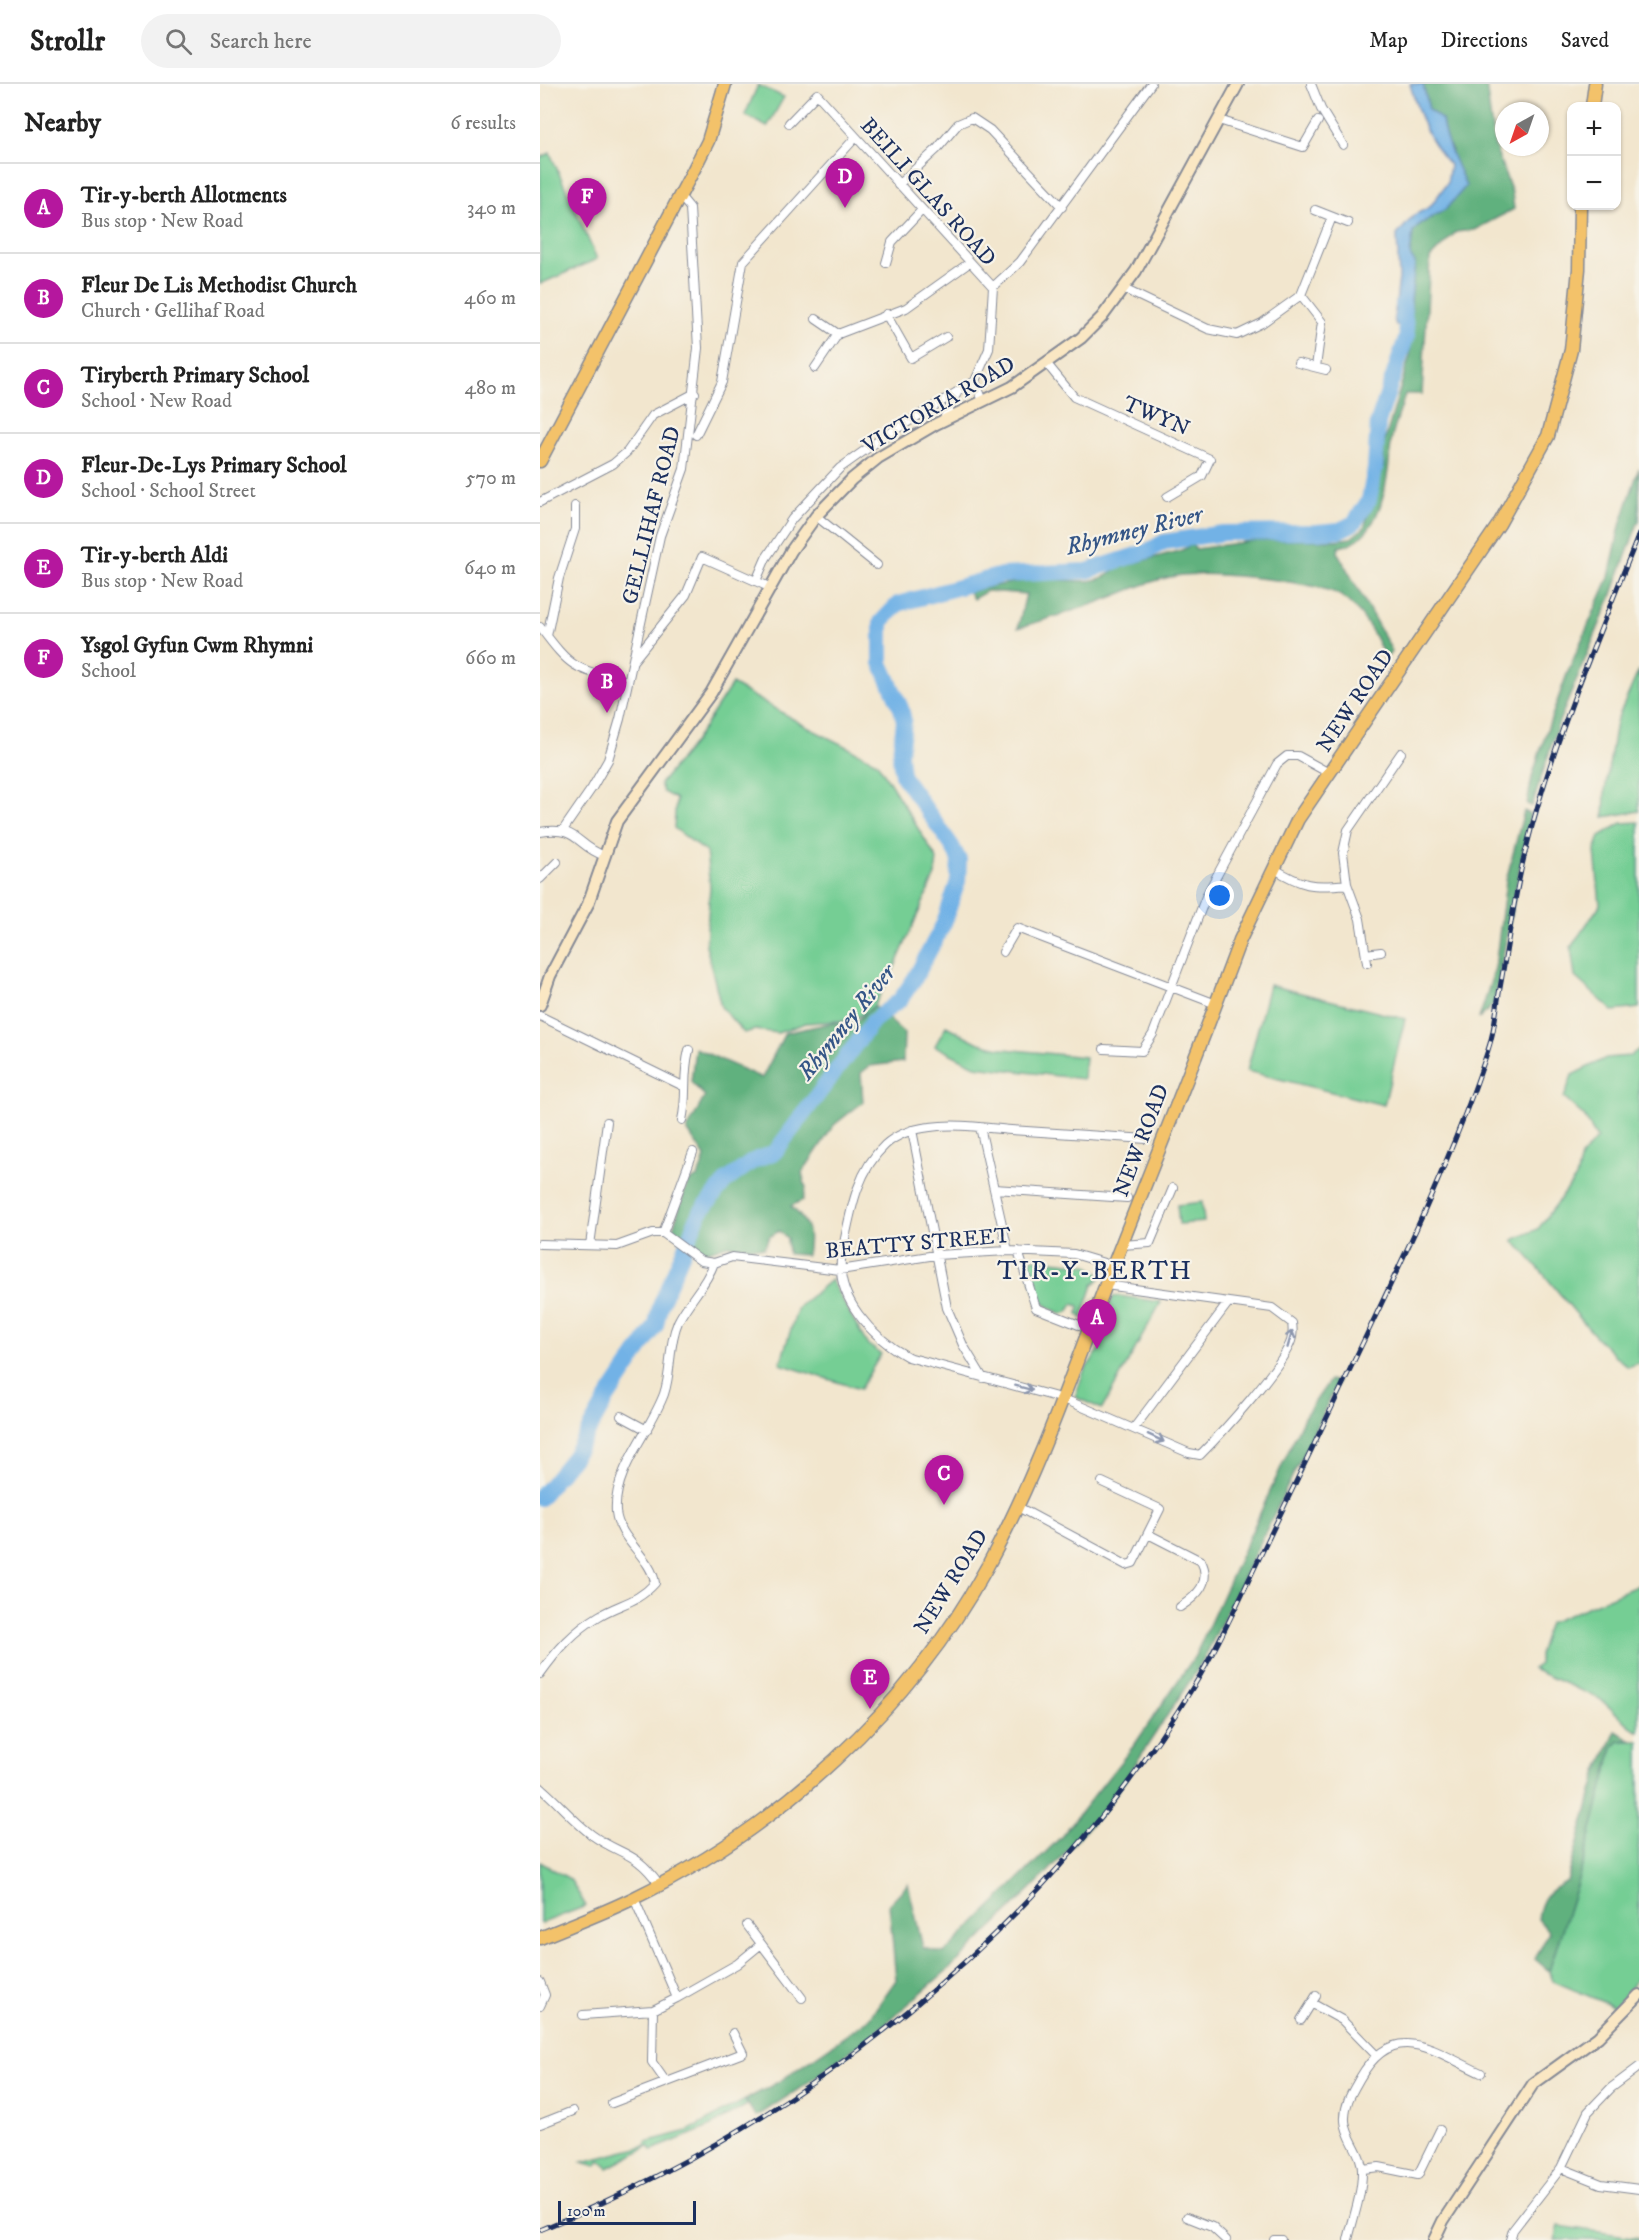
<!DOCTYPE html>
<meta charset="utf-8">
<style>
body{margin:0;font-family:"IM FELL DW Pica",serif;background:#f2f2f2;color:#222}
.controls{position:absolute;right:18px;top:18px;display:grid;overflow:hidden;border-radius:12px;box-shadow:0 2px 4px #0004}
.controls button{width:54px;height:54px;display:grid;place-items:center;padding:0;border:0;border-bottom:2px solid #e0e0e0;background:#fff;color:#222;font:30px sans-serif}
.compass{position:absolute;left:955px;top:18px;width:54px;height:54px;border-radius:50%;background:#fff;box-shadow:0 2px 4px #0004;rotate:220deg}
.scale{position:absolute;left:18px;bottom:15px;width:138px;box-sizing:border-box;padding-left:6px;border:3px solid #1b2f5e;border-top:0;font-size:16px;line-height:21px;white-space:nowrap;color:#1b2f5e;-webkit-text-stroke:4px #f7f3e8;paint-order:stroke}
.you{position:absolute;left:680px;top:812px;width:21px;height:21px;margin:-15px;border:4px solid #fff;border-radius:50%;background:#1a73e8;box-shadow:0 0 0 9px #1a73e833}
.badge{display:grid;place-items:center;width:39px;height:39px;border-radius:50%;background:#b5179e;color:#fff;font-size:20px;font-weight:700}
.pin{position:absolute;translate:-50% -50px;filter:drop-shadow(0 2px 3px #0008)}
.pin::after{content:'';position:absolute;top:32px;width:21px;height:18px;background:inherit;clip-path:polygon(0 0,100% 0,50% 100%)}
.list{margin:0;padding:0;list-style:none}
h2{display:flex;justify-content:space-between;align-items:center;height:78px;margin:0;padding:0 24px;font-size:26px}
h2 small{font-size:20px;font-weight:400;color:#767676}
.list li{display:grid;grid-template-columns:39px 1fr auto;gap:18px;align-items:center;box-sizing:border-box;height:90px;padding:0 24px;border-top:2px solid #e0e0e0}
.list b{display:block;font-size:22px;white-space:nowrap}
.list p{margin:0;font-size:20px;white-space:nowrap;color:#767676}
.list em{font-size:20px;font-style:normal;color:#767676}
.icon{flex:none;width:33px;height:33px;fill:none;stroke:currentColor;stroke-width:2;stroke-linecap:round;stroke-linejoin:round}
.map{position:relative;flex:none;width:1099px;height:2156px;overflow:hidden}
header{display:flex;align-items:center;gap:36px;box-sizing:border-box;height:84px;padding:0 30px;background:#fff;border-bottom:2px solid #e0e0e0}
header strong{font-size:28px}
nav{display:flex;gap:33px;margin-inline-start:auto;font-size:21px}
.search{width:420px;height:54px;background:#f2f2f2;display:flex;align-items:center;gap:15px;box-sizing:border-box;padding:0 21px;border-radius:33px;color:#767676;font-size:22px}
main{display:flex}
aside{flex:1;background:#fff}
.map>svg:first-child{display:block}
.green{fill:#75ce94;stroke:#487e79;stroke-width:1.5}
.forest{fill:#60b17e;stroke:#3e706e;stroke-width:1.5}
.water{fill:#72b2e6;stroke:#4670a2;stroke-width:1.5}
.lines{fill:none;stroke-linecap:round;stroke-linejoin:round}
.river{stroke:#72b2e6;stroke-width:16}
.street-casing{stroke:#868a96;stroke-width:10}
.secondary-casing{stroke:#868a96;stroke-width:14}
.primary-casing{stroke:#868a96;stroke-width:15}
.street{stroke:#fff;stroke-width:8}
.secondary{stroke:#fae7c3;stroke-width:10}
.primary{stroke:#f3c26a;stroke-width:12}
.rail-casing{stroke:#1b2f5e;stroke-width:5}
.rail{stroke:#f7f3e8;stroke-width:3;stroke-dasharray:9;stroke-linecap:butt}
.oneway{stroke:#8d97ae}
.labels{text-anchor:middle;stroke-width:4.5;stroke-linejoin:round;paint-order:stroke}
.street-label{font-size:22px;fill:#1b2f5e;stroke:#f7f3e8}
.water-label{font-size:24px;font-style:italic;fill:#355687;stroke:#f7f3e8}
.quarter-label{font-size:26px;letter-spacing:1.5px;fill:#1b2f5e;stroke:#f7f3e8}
</style>
<header>
<strong>Strollr</strong>
<div class="search"><svg class="icon" aria-label="search" viewBox="0 0 24 24"><circle cx="10" cy="10" r="6"/><path d="M15 15l6 6"/></svg>Search here</div>
<nav><a>Map</a><a>Directions</a><a>Saved</a></nav>
</header>
<main>
<aside>
<h2>Nearby<small>6 results</small></h2>
<ul class="list">
<li><span class="badge">A</span><div><b>Tir-y-berth Allotments</b><p>Bus stop · New Road</p></div><em>340 m</em></li>
<li><span class="badge">B</span><div><b>Fleur De Lis Methodist Church</b><p>Church · Gellihaf Road</p></div><em>460 m</em></li>
<li><span class="badge">C</span><div><b>Tiryberth Primary School</b><p>School · New Road</p></div><em>480 m</em></li>
<li><span class="badge">D</span><div><b>Fleur-De-Lys Primary School</b><p>School · School Street</p></div><em>570 m</em></li>
<li><span class="badge">E</span><div><b>Tir-y-berth Aldi</b><p>Bus stop · New Road</p></div><em>640 m</em></li>
<li><span class="badge">F</span><div><b>Ysgol Gyfun Cwm Rhymni</b><p>School</p></div><em>660 m</em></li>
</ul>
</aside>
<div class="map">
<svg width="1099" height="2156" viewBox="0 0 1099 2156">
<rect width="100%" height="100%" fill="#f7f3e8"/>
<filter id="ink" filterUnits="userSpaceOnUse"><feTurbulence type="fractalNoise" baseFrequency=".0167" numOctaves="2"/><feDisplacementMap in="SourceGraphic" scale="12" xChannelSelector="R" yChannelSelector="G"/><feConvolveMatrix kernelMatrix="1 2 1 2 8 2 1 2 1" color-interpolation-filters="sRGB"/></filter>
<filter id="wash" filterUnits="userSpaceOnUse"><feTurbulence type="fractalNoise" baseFrequency=".008" numOctaves="4" result="noise"/><feDisplacementMap in="SourceGraphic" scale="24" xChannelSelector="R" yChannelSelector="G"/><feGaussianBlur stdDeviation="1.35" result="paint"/><feColorMatrix in="noise" values="0 0 0 0 0 0 0 0 0 0 0 0 0 0 0 0 0 1.4 0 .05"/><feComposite in="paint" operator="in"/></filter>
<g filter="url(#wash)">
<rect width="100%" height="100%" fill="#f2e6ce"/>
<path class="green" d="M 218,1 L 244,13 L 227,43 L 205,31 Z
M 10,69 L 57,175 L 0,200 L 0,74 Z
M 1099,586 L 1099,727 L 1064,733 L 1065,707 L 1076,638 Z
M 192,600 L 265,642 L 337,678 L 397,775 L 395,791 L 353,887 L 334,922 L 313,936 L 266,939 L 238,949 L 215,946 L 204,949 L 181,923 L 166,861 L 170,802 L 166,768 L 134,744 L 136,715 L 123,708 L 120,700 L 153,660 Z
M 1099,738 L 1099,924 L 1073,927 L 1035,893 L 1031,863 L 1060,821 L 1055,767 L 1060,752 L 1082,739 Z
M 729,901 L 865,935 L 844,1021 L 707,987 Z
M 406,942 L 439,959 L 464,965 L 545,973 L 543,995 L 435,982 L 395,962 Z
M 1099,965 L 1099,1279 L 1088,1283 C 1043,1246 1014,1197 973,1156 L 998,1145 L 1036,1094 L 1041,1073 L 1057,1054 L 1044,1032 L 1024,1014 L 1032,991 L 1066,974 L 1090,972 Z
M 662,1118 L 664,1138 L 639,1140 L 637,1121 Z
M 486,1174 L 547,1181 L 562,1192 L 553,1201 L 542,1234 L 538,1230 L 539,1222 L 533,1220 L 528,1228 L 521,1230 C 492,1216 493,1202 486,1174 Z
M 291,1196 L 327,1260 L 341,1270 L 320,1305 L 240,1280 L 258,1223 Z
M 579,1212 L 621,1218 L 562,1325 L 535,1313 L 544,1287 L 561,1264 L 564,1236 L 573,1213 Z
M 1099,1501 L 1099,1647 L 1095,1646 L 1060,1615 L 992,1585 L 999,1580 L 999,1570 L 1009,1539 Z
M 1079,1657 L 1099,1657 L 1099,1890 L 1088,1910 L 1077,1924 L 1013,1897 L 1009,1887 L 1045,1773 L 1073,1663 Z
M 0,1778 L 30,1795 L 46,1822 L 0,1840 Z
M 205,2016 L 207,2021 L 169,2043 L 112,2066 L 109,2062 L 68,2084 L 60,2077 L 56,2082 L 42,2078 L 106,2062 L 106,2058 L 148,2047 Z
M 1019,2142 L 1099,2154 L 1099,2156 L 1015,2156 Z"/>
<path class="forest" d="M 883,0 L 946,0 L 954,60 L 972,109 L 974,125 L 934,146 L 916,148 L 890,174 L 882,310 L 865,310 C 861,326 853,344 851,359 C 848,395 843,455 799,463 L 798,469 L 852,567 L 845,576 C 837,552 822,527 801,512 C 779,497 672,488 643,491 C 614,494 584,509 556,519 C 530,528 504,536 478,544 L 486,510 L 447,507 L 433,515 L 429,508 C 451,502 474,498 497,495 C 522,493 557,506 576,484 L 642,466 L 651,461 L 656,465 L 718,456 L 795,456 L 811,454 L 824,444 L 844,381 L 843,363 L 870,271 L 872,242 L 870,171 L 873,148 L 880,140 L 906,125 L 912,66 L 905,55 L 902,36 L 889,26 Z
M 1099,384 L 1099,436 L 1071,513 L 1019,638 L 992,722 L 987,720 L 992,693 L 1007,646 L 1027,590 L 1069,493 L 1080,442 Z
M 984,727 L 990,730 L 954,920 L 939,935 L 955,884 L 966,797 Z
M 334,922 L 364,949 L 363,978 L 330,982 L 321,989 L 323,1018 L 294,1041 L 262,1089 L 266,1104 L 263,1116 L 251,1122 C 269,1140 271,1146 267,1171 L 248,1170 L 247,1154 L 239,1147 L 229,1153 L 224,1164 L 187,1161 L 163,1169 L 132,1147 L 148,1098 L 158,1093 L 165,1073 L 147,1046 L 165,1012 L 151,998 L 155,964 L 222,994 L 245,949 L 291,939 L 314,939 Z
M 790,1296 L 798,1298 L 663,1577 L 569,1720 L 506,1790 L 419,1876 L 336,1948 L 262,2003 L 216,2033 L 205,2016 L 240,1997 L 328,1936 L 356,1896 L 349,1820 L 368,1800 L 383,1864 L 404,1869 L 521,1753 L 595,1660 L 655,1572 L 764,1333 Z
M 1076,1647 L 1091,1656 L 1079,1657 L 1073,1663 L 1045,1773 L 1009,1887 L 995,1875 L 1009,1848 L 998,1835 C 1001,1812 1008,1808 1027,1797 L 1058,1687 Z"/>
<path class="water" d="M 870,0 L 883,0 L 889,26 L 902,36 C 905,59 917,80 926,102 L 906,125 L 880,140 L 873,148 L 870,171 L 875,179 L 870,226 L 872,242 L 856,241 L 854,236 L 859,194 L 857,151 L 874,131 L 890,123 L 898,112 L 907,99 L 910,81 C 887,56 879,32 870,0 Z"/>
<g class="lines">
<path class="river" d="M 0,1414 L 34,1372 L 66,1316 L 116,1241 L 120,1222 L 159,1130 L 186,1097 L 213,1077 L 235,1068 L 333,937 L 360,916 L 375,894 L 404,839 L 418,797 L 419,776 L 412,762 L 362,691 L 360,671 L 364,637 L 361,624 L 341,579 L 341,538 L 358,520 L 462,491 L 547,487 L 608,467 L 624,458 L 683,449 L 777,448 L 800,446 L 814,439 L 829,416 L 835,385 L 838,338 L 867,251 L 863,220"/>
</g>
</g>
<g filter="url(#ink)">
<g class="lines">
<g class="street-casing">
<path id="street" d="M 771,0 L 781,25 L 803,61
M 679,36 L 763,63 L 778,37
M 249,39 L 277,10 L 453,203
M 358,101 L 397,65 L 418,40 L 432,34 L 450,46 L 522,123
M 775,126 L 808,139
M 346,179 L 352,158 L 381,127
M 453,203 L 480,178 L 611,0
M 584,205 L 668,245 L 697,251 L 722,239 L 761,211 L 792,133
M 761,211 L 782,238 L 776,283
M 346,230 L 371,274 L 406,253
M 276,235 L 298,250
M 758,279 L 786,286
M 507,280 L 534,313 L 670,375 L 662,392 L 627,413
M 275,284 L 298,250 L 366,224 L 429,179
M 435,297 L 443,317
M 403,336 L 418,307
M 156,351 L 182,298 L 203,178 L 316,53
M 0,418 L 73,380 L 87,368 L 113,331 L 155,309
M 276,432 L 337,481
M 216,497 L 226,474 L 252,435 L 300,384 L 345,352 L 435,297 L 449,265 L 453,203
M 0,543 C 33,587 35,585 88,597
M 7,552 L 19,494 L 35,445 L 35,422
M 93,577 L 146,511 L 162,473 L 229,503
M 23,746 L 52,704 L 68,676 L 80,635 L 120,452 L 144,385 L 158,264 L 150,124 L 140,112
M 0,748 C 39,741 35,762 65,772
M 733,784 C 762,802 772,804 807,800
M 0,795 L 17,778
M 463,868 L 477,844 L 676,920
M 826,870 L 841,868
M 827,879 L 820,835 L 807,800 L 803,769 L 808,746 L 861,669
M 0,932 L 143,1002
M 564,965 L 602,967 L 613,950 L 667,810 L 737,680 L 747,672 L 758,672 L 789,689
M 142,1036 C 148,1011 142,994 149,966
M 440,1043 L 468,1167
M 372,1046 L 407,1224 L 423,1261 L 443,1294
M 454,1105 L 587,1114
M 123,1149 L 161,1177 L 174,1179 L 192,1173 L 300,1186 L 396,1171 L 468,1167 L 534,1170 L 574,1182
M 123,1149 L 153,1068
M 0,1160 L 77,1162 L 113,1149 L 123,1149
M 50,1161 L 67,1038
M 582,1161 L 610,1159 L 633,1104
M 478,1167 L 496,1224 L 539,1241
M 566,1201 L 732,1224 L 752,1239 C 753,1245 753,1251 751,1257 C 742,1283 682,1349 660,1371 L 649,1369 L 524,1315 L 368,1273 C 333,1254 293,1213 302,1169 C 310,1132 315,1089 345,1061 C 357,1050 373,1045 390,1043 C 417,1039 445,1044 471,1046 C 517,1049 562,1052 607,1055
M 81,1332 L 107,1346
M 594,1344 L 688,1219
M 478,1423 L 586,1481 L 593,1479 L 620,1425 L 562,1398
M 608,1450 L 661,1477 C 672,1498 657,1512 640,1523
M 0,1590 C 17,1566 34,1547 59,1532 C 81,1519 97,1519 115,1499 C 111,1473 79,1456 76,1428 C 73,1386 110,1348 124,1310 C 132,1287 128,1261 138,1238 C 148,1217 166,1202 174,1179
M 0,1703 C 18,1718 33,1737 52,1751 C 81,1772 95,1766 119,1800
M 207,1841 L 262,1914
M 0,1898 L 5,1911 L 0,1922
M 137,1914 L 197,1880 L 220,1861
M 773,1920 L 802,1936 L 836,1971
M 113,1926 L 112,1978 L 126,1998
M 43,1931 L 113,1926 L 137,1914 L 94,1814
M 761,1936 L 776,1912
M 72,2019 L 203,1969 L 193,1949
M 0,2040 L 33,2027
M 1021,2084 L 1061,2100 L 1099,2105
M 823,2085 L 839,2083 L 878,2091 L 900,2046
M 647,2133 L 672,2143 L 686,2156
M 734,2156 L 741,2156
M 808,2156 C 813,2134 822,2111 822,2088 C 823,2069 806,2055 805,2037 C 804,2020 812,2008 820,1994 C 854,1934 893,1967 941,1989
M 970,2156 L 973,2146 L 1021,2084 L 1048,2028 L 1071,2004 L 1099,1983"/>
</g>
<g class="secondary-casing">
<path id="secondary" d="M 0,921 L 10,892 L 48,820 L 77,737 L 171,609 L 251,467 L 276,432 L 312,395 L 338,374 L 396,340 L 472,303 L 541,254 L 562,233 L 596,187 L 698,0
M 894,2156 L 903,2137 L 993,2000 L 1058,1953 L 1099,1911"/>
</g>
<g class="primary-casing">
<path id="primary" d="M 1052,22 L 1055,0
M 0,377 L 154,85 L 168,57 L 185,0
M 0,1854 C 31,1841 64,1829 94,1814 C 238,1744 370,1624 447,1483 C 497,1391 531,1292 568,1195 C 612,1082 658,970 700,856 L 758,735 L 959,440 L 1008,352 L 1031,266 L 1039,185 L 1040,122"/>
</g>
<use href="#street" class="street"/>
<use href="#secondary" class="secondary"/>
<use href="#primary" class="primary"/>
<g class="rail-casing">
<path id="rail" d="M 0,2146 C 268,2036 503,1848 655,1600 C 677,1564 695,1525 713,1487 C 739,1433 765,1379 791,1325 C 847,1207 907,1090 948,966 C 955,946 956,925 960,904 C 968,859 974,813 985,769 C 1012,659 1057,555 1099,450"/>
</g>
<use href="#rail" class="rail"/>
</g>
<defs><path id="oneway-shaft" d="M-6 0H5M1.5-3L5.5 0L1.5 3" fill="none" stroke-width="1.6" stroke-linecap="round" stroke-linejoin="round" transform="scale(1.5)"/></defs>
<g class="oneway">
<use href="#oneway-shaft" transform="translate(750 1255) rotate(-74)"/>
<use href="#oneway-shaft" transform="translate(484 1304) rotate(15)"/>
<use href="#oneway-shaft" transform="translate(616 1354) rotate(25)"/>
</g>
</g>
<g class="labels">
<g class="street-label">
<text transform="translate(389 107) rotate(48)" y="8">BEILI GLAS ROAD</text>
<text transform="translate(398 320) rotate(-30)" y="8">VICTORIA ROAD</text>
<text transform="translate(617 331) rotate(23)" y="8">TWYN</text>
<text transform="translate(110 431) rotate(-76)" y="8">GELLIHAF ROAD</text>
<text transform="translate(814 616) rotate(-56)" y="8">NEW ROAD</text>
<text transform="translate(600 1056) rotate(-69)" y="8">NEW ROAD</text>
<text transform="translate(378 1158) rotate(-5)" y="8">BEATTY STREET</text>
<text transform="translate(410 1497) rotate(-58)" y="8">NEW ROAD</text>
</g>
<g class="water-label">
<text transform="translate(594 446) rotate(-14)" y="8">Rhymney River</text>
<text transform="translate(306 938) rotate(-51)" y="8">Rhymney River</text>
</g>
<g class="quarter-label">
<text x="555" y="1195">TIR-Y-BERTH</text>
</g>
</g>
</svg>
<div class="controls">
<button>+</button>
<button>−</button>
</div>
<svg class="compass" viewBox="-18 -18 36 36"><path d="M0-13l5 13h-10z" fill="#e53935"/><path d="M0 13l5-13h-10z" fill="#767676"/></svg>
<div class="scale">100 m</div>
<div class="you"></div>
<div class="pin badge" style="left:557px;top:1265px">A</div>
<div class="pin badge" style="left:67px;top:629px">B</div>
<div class="pin badge" style="left:404px;top:1421px">C</div>
<div class="pin badge" style="left:305px;top:124px">D</div>
<div class="pin badge" style="left:330px;top:1625px">E</div>
<div class="pin badge" style="left:47px;top:144px">F</div>
</div>
</main>
